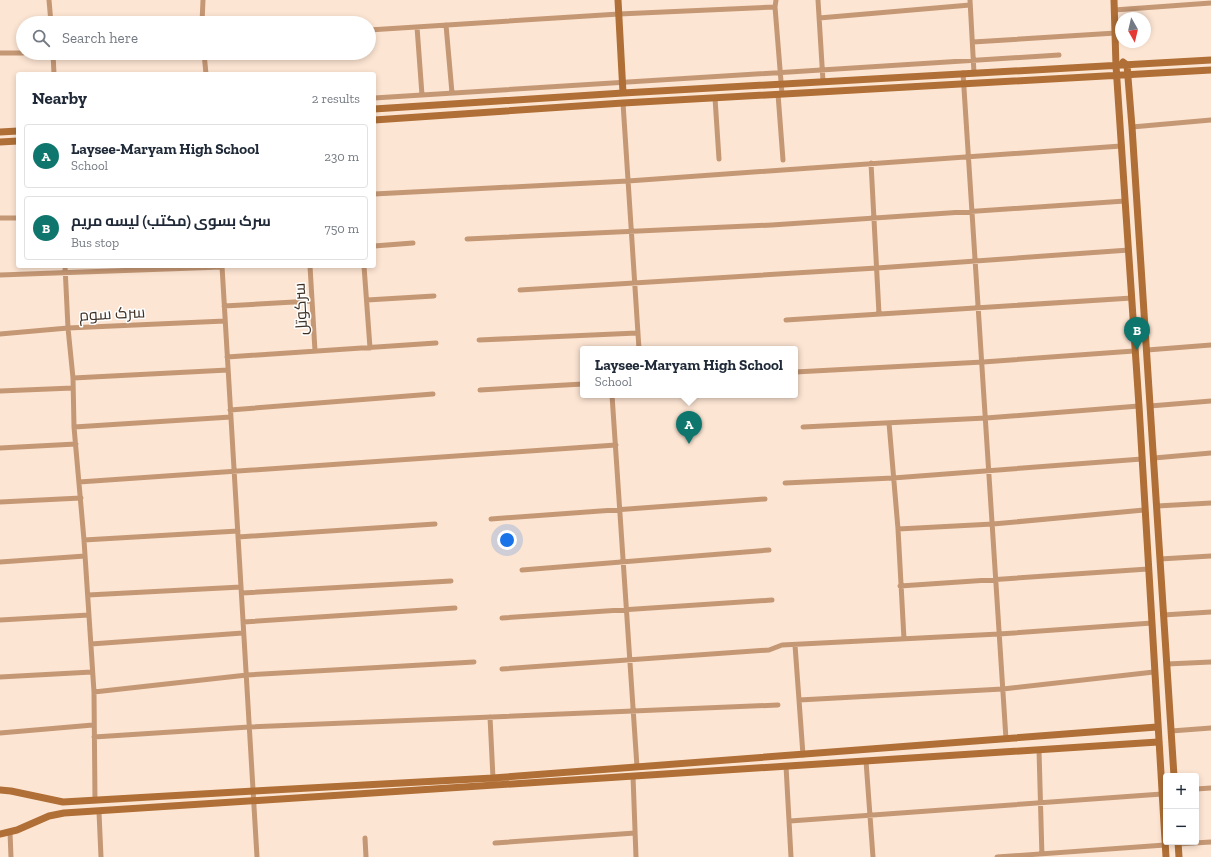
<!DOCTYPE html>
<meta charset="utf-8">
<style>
body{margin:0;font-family:"Zilla Slab",Cairo,serif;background:#f2f2f3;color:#1f2937}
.controls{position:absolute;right:12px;bottom:12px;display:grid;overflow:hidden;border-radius:4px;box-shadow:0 2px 6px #0003}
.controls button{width:36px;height:36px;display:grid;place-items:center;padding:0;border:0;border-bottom:1px solid #e0e1e3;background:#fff;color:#1f2937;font:20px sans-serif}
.compass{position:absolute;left:1115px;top:12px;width:36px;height:36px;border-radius:50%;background:#fff;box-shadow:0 2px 6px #0003;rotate:172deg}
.you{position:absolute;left:507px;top:540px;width:14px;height:14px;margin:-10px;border:3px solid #fff;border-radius:50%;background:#1a73e8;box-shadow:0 0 0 6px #1a73e833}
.badge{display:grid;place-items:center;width:26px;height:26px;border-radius:50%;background:#0f766e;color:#fff;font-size:13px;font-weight:700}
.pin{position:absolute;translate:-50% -33px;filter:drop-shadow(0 1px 2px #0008)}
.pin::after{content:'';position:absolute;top:21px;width:14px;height:12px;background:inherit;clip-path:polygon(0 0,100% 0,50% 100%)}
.popup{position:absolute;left:580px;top:346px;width:218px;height:52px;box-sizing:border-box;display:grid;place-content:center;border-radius:4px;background:#fff;filter:drop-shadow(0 1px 3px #0005);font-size:13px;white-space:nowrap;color:#747a83}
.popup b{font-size:15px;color:#1f2937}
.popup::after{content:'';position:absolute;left:50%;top:100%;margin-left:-8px;border:8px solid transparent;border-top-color:#fff}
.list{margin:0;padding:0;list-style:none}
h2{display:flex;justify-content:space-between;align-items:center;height:52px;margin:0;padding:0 16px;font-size:17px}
h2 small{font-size:13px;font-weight:400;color:#747a83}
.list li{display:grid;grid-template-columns:26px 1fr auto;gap:12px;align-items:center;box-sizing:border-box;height:64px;margin:0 8px 8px;padding:0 8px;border:1px solid #e0e1e3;border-radius:4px}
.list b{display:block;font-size:15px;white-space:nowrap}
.list p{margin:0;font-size:13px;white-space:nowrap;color:#747a83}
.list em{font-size:13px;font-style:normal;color:#747a83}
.icon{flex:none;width:22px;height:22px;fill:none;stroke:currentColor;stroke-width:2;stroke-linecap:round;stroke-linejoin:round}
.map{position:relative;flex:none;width:1211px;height:857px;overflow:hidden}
.search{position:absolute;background:#fff;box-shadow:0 2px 6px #0003;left:16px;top:16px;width:360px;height:44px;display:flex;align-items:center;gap:10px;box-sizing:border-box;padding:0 14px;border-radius:22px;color:#747a83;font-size:15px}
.panel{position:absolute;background:#fff;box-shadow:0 2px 6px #0003;left:16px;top:72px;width:360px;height:196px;border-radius:4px}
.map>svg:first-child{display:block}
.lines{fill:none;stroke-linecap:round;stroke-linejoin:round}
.street{stroke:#c59875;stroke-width:5}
.secondary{stroke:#af6f36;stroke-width:7}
.labels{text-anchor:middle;stroke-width:3;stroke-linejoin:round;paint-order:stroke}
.street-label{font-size:16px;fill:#3f3024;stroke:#fff}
</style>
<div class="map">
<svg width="1211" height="857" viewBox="0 0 1211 857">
<rect width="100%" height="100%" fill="#fde5d3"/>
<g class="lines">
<path class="street" d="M 49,0 L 51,23
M 776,0 L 775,7 L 782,94
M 818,0 L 823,81
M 970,0 L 974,73
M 1114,10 L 1211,3
M 819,18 L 970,5
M 202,23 L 203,0
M 446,25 L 452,93
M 417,27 L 422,95
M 369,30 L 619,14 L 775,7
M 973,42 L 1116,33
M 0,53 L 23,53
M 53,53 L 54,74
M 204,53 L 206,74
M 963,73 L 1006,739
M 778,94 L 783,160
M 374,98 L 1059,55
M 715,98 L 719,159
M 623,103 L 639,349
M 1132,127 L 1211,120
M 871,163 L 879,314
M 374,194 L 628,181 L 1121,146
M 0,218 L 18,218
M 467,239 L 772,225 L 1125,201
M 374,246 L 413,243
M 65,266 L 68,328 L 73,378 L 74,427 L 84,540 L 94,692 L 95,800
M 222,266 L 257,857
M 310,266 L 315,351
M 364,266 L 370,348
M 0,275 L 222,267
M 520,290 L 877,268 L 1129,250
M 367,300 L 434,296
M 224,306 L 312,301
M 786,320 L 1132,298
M 0,334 L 68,328 L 225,321
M 479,340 L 637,333
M 1147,350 L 1211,345
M 227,357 L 436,343
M 795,372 L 983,362 L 1134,351
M 73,378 L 228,370
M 480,390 L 583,384
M 0,391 L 73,388
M 612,395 L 637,767
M 1150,406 L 1211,401
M 230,410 L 433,394
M 889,423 L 898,529 L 904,639
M 74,427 L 231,417
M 803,427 L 986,418 L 1139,406
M 0,448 L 76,444
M 1154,458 L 1211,453
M 79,482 C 258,468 437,459 616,445
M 785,483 L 893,478 L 1142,459
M 0,502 L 81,498
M 1157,506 L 1211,503
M 491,519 L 765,499
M 898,529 L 993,524 L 1144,510
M 238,537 L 435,524
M 84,540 L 238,531
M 1160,559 L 1211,556
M 0,562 L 85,556
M 522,570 L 769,550
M 900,586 L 1148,569
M 242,593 L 451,581
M 88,595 L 241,587
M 1163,615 L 1211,612
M 502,618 L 772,600
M 0,620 L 89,615
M 243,622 L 455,608
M 91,644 L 243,633
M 795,645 L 803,755
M 1167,664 L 1211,662
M 502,669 L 769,650 L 782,645 L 999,634 L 1152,623
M 0,677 L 92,672
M 94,692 L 247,675 L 474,662
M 799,700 L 1003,689 L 1154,672
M 490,717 L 493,778
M 1171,731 L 1211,728
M 0,733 L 93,725
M 94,737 L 249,727 L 778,705
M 1039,750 L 1042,857
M 866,761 L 873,857
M 786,766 L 791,857
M 633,776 L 636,857
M 1196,789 L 1211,788
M 99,812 L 101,857
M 790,821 L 1162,794
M 10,832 L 11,857
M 365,838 L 366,857
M 495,843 L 635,833
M 1178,844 L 1211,842
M 997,857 L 1165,845"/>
<path class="secondary" d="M 618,0 L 623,93
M 1114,0 L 1116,66 L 1139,406 L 1166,857
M 1123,62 L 1127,65 L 1132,127 L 1174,776
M 374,109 L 623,93 L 1211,60
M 374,120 L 623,103 L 1211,70
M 0,132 L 18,131
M 0,142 L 18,141
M 0,790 L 11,791 L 63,802 L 254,791 L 493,778 L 1157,727
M 0,834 L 17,830 L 49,816 L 64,813 L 1158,742
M 1178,842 L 1179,857"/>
</g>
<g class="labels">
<g class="street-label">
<text transform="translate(300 309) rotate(-93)" y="6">سرکوتل</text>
<text transform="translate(112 313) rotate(-3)" y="6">سرک سوم</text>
</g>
</g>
</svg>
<div class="controls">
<button>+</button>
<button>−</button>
</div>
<svg class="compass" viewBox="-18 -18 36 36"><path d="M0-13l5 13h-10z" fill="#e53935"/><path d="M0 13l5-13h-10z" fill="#747a83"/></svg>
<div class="you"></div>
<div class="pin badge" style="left:689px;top:444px">A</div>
<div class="popup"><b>Laysee-Maryam High School</b>School</div>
<div class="pin badge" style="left:1137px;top:350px">B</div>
<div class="search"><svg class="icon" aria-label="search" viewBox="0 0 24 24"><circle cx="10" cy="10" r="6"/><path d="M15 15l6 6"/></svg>Search here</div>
<section class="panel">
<h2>Nearby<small>2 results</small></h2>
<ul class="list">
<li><span class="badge">A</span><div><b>Laysee-Maryam High School</b><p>School</p></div><em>230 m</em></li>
<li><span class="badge">B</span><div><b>سرک بسوی (مکتب) لیسه مریم</b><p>Bus stop</p></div><em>750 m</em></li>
</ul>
</section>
</div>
